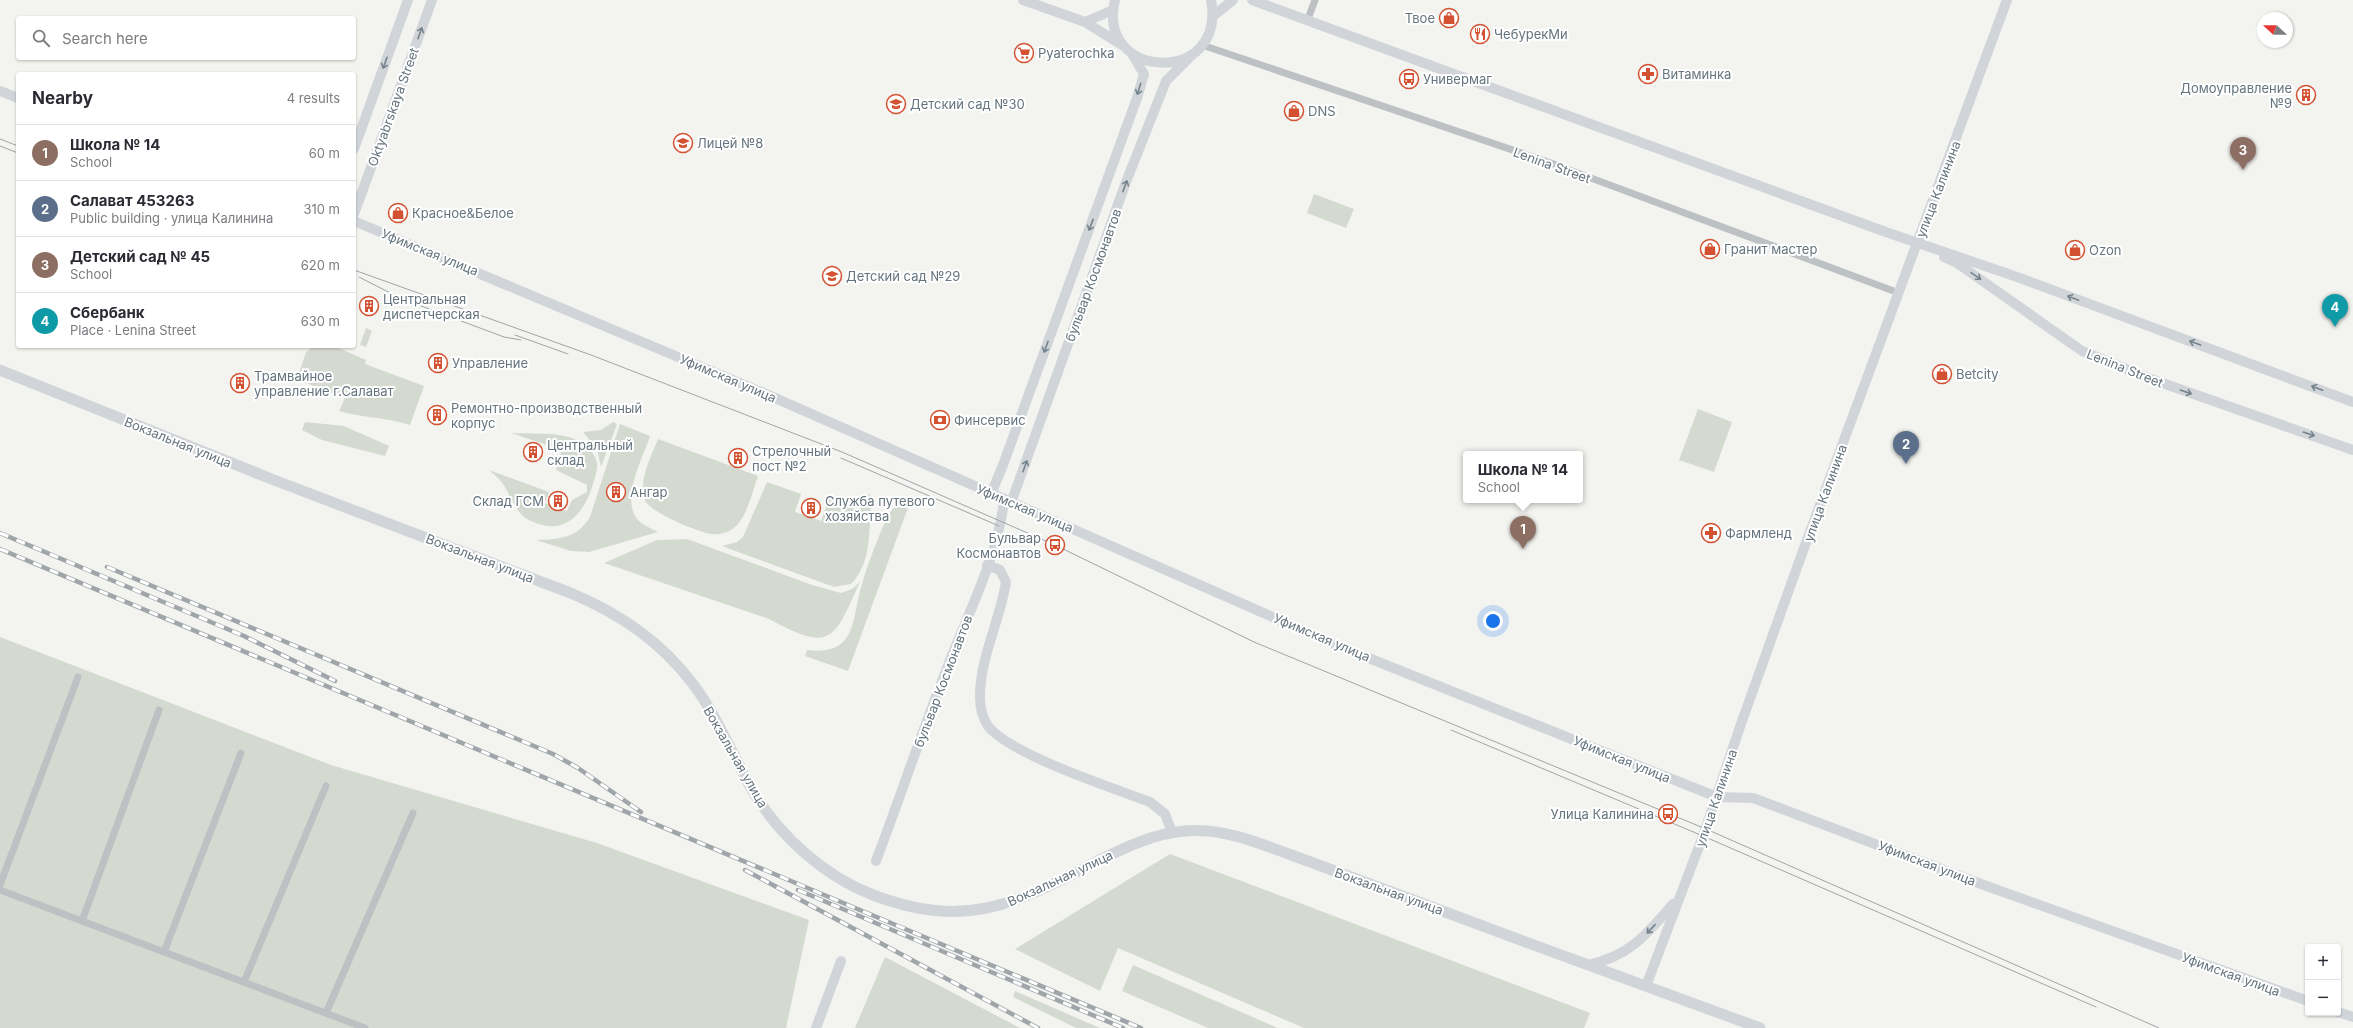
<!DOCTYPE html>
<meta charset="utf-8">
<style>
body{margin:0;font-family:Inter,sans-serif;background:#f7f7f7;color:#2b2b33}
.controls{position:absolute;right:12px;bottom:12px;display:grid;overflow:hidden;border-radius:4px;box-shadow:0 1px 3px #0004}
.controls button{width:36px;height:36px;display:grid;place-items:center;padding:0;border:0;border-bottom:1px solid #e1e1e2;background:#fff;color:#2b2b33;font:20px sans-serif}
.compass{position:absolute;left:2257px;top:12px;width:36px;height:36px;border-radius:50%;background:#fff;box-shadow:0 1px 3px #0004;rotate:291deg}
.you{position:absolute;left:1493px;top:621px;width:14px;height:14px;margin:-10px;border:3px solid #fff;border-radius:50%;background:#1a73e8;box-shadow:0 0 0 6px #1a73e833}
.badge{display:grid;place-items:center;width:26px;height:26px;border-radius:50%;background:#db2777;color:#fff;font-size:13px;font-weight:700}
.pin{position:absolute;translate:-50% -33px;filter:drop-shadow(0 1px 2px #0008)}
.pin::after{content:'';position:absolute;top:21px;width:14px;height:12px;background:inherit;clip-path:polygon(0 0,100% 0,50% 100%)}
.popup{position:absolute;left:1463px;top:451px;width:120px;height:52px;box-sizing:border-box;display:grid;place-content:center;border-radius:4px;background:#fff;filter:drop-shadow(0 1px 3px #0005);font-size:13px;white-space:nowrap;color:#7c7c81}
.popup b{font-size:15px;color:#2b2b33}
.popup::after{content:'';position:absolute;left:50%;top:100%;margin-left:-8px;border:8px solid transparent;border-top-color:#fff}
.list{margin:0;padding:0;list-style:none}
h2{display:flex;justify-content:space-between;align-items:center;height:52px;margin:0;padding:0 16px;font-size:17px}
h2 small{font-size:13px;font-weight:400;color:#7c7c81}
.list li{display:grid;grid-template-columns:26px 1fr auto;gap:12px;align-items:center;box-sizing:border-box;height:56px;padding:0 16px;border-top:1px solid #e1e1e2}
.list b{display:block;font-size:15px;white-space:nowrap}
.list p{margin:0;font-size:13px;white-space:nowrap;color:#7c7c81}
.list em{font-size:13px;font-style:normal;color:#7c7c81}
.icon{flex:none;width:22px;height:22px;fill:none;stroke:currentColor;stroke-width:2;stroke-linecap:round;stroke-linejoin:round}
.map{position:relative;flex:none;width:2353px;height:1028px;overflow:hidden}
.search{position:absolute;background:#fff;box-shadow:0 1px 3px #0004;left:16px;top:16px;width:340px;height:44px;display:flex;align-items:center;gap:10px;box-sizing:border-box;padding:0 14px;border-radius:4px;color:#7c7c81;font-size:15px}
.panel{position:absolute;background:#fff;box-shadow:0 1px 3px #0004;left:16px;top:72px;width:340px;height:276px;border-radius:4px}
.map>svg:first-child{display:block}
.green{fill:#d5dad1}
.lines{fill:none;stroke-linecap:round;stroke-linejoin:round}
.street{stroke:#bdc1c4;stroke-width:7}
.secondary{stroke:#d1d5d9;stroke-width:10}
.primary{stroke:#d1d5d9;stroke-width:11}
.tram{stroke:#9fa5a9;stroke-width:1}
.rail-casing{stroke:#9fa5a9;stroke-width:4.5}
.rail{stroke:#fff;stroke-width:3;stroke-dasharray:9;stroke-linecap:butt}
.oneway{stroke:#75838c}
.labels{text-anchor:middle;stroke-width:4;stroke-linejoin:round;paint-order:stroke}
.poi-label{font-size:13px;fill:#65747e;stroke:#fff;text-anchor:start}
.street-label{font-size:13px;fill:#65747e;stroke:#fff}
</style>
<div class="map">
<svg width="2353" height="1028" viewBox="0 0 2353 1028">
<rect width="100%" height="100%" fill="#f3f3f0"/>
<path class="green" d="M 1314,194 L 1354,209 L 1346,228 L 1307,213 Z
M 366,328 L 372,331 L 366,347 L 360,345 Z
M 314,346 L 334,346 L 366,360 L 365,364 L 424,386 L 410,425 C 387,417 362,418 339,411 L 345,398 L 301,381 L 298,376 L 306,352 Z
M 1698,409 L 1732,422 L 1714,472 L 1679,460 Z
M 305,422 L 344,426 L 389,446 L 385,456 L 322,440 L 302,430 Z
M 613,422 L 617,424 L 601,467 L 597,449 L 583,432 L 601,430 Z
M 620,424 L 650,436 C 643,458 621,498 637,519 C 642,525 651,528 658,532 L 589,552 L 571,551 L 536,540 C 560,539 576,539 590,517 Z
M 511,433 C 530,434 553,432 572,438 C 582,442 595,451 597,463 C 598,469 595,478 593,484 C 584,514 565,537 531,521 C 514,514 511,493 500,480 C 497,477 492,473 489,470 L 549,492 L 545,503 L 567,511 L 572,500 L 587,492 L 587,485 L 556,470 L 562,450 Z
M 658,439 L 758,476 C 752,492 747,520 731,530 C 726,533 717,535 711,534 C 698,532 649,512 645,500 C 638,480 651,457 658,439 Z
M 767,482 L 801,494 L 795,512 L 821,521 L 829,499 L 845,501 L 870,494 L 871,502 C 869,529 872,563 851,584 L 834,587 L 722,546 L 737,542 L 743,537 Z
M 901,502 L 909,505 L 848,671 L 805,656 L 807,650 C 858,656 851,620 862,584 C 865,572 885,517 892,510 C 894,507 898,504 901,502 Z
M 687,539 L 812,585 L 841,593 L 852,589 L 860,582 C 833,641 832,653 769,619 L 604,563 L 657,540 Z
M 0,637 L 331,765 L 597,843 L 809,920 L 786,1028 L 0,1028 Z
M 1170,854 L 1590,1013 L 1584,1028 L 1304,1028 L 1118,948 L 1100,991 L 1015,949 Z
M 885,957 L 1020,1028 L 855,1028 Z
M 1133,965 L 1278,1028 L 1208,1028 L 1122,991 Z
M 1015,991 L 1100,1028 L 1076,1028 L 1013,997 Z"/>
<g class="lines">
<path class="street" d="M 1308,19 L 1315,0
M 1202,45 L 1548,162 L 1899,293
M 0,885 L 78,677
M 0,890 L 365,1028
M 82,921 L 159,710
M 164,952 L 241,753
M 244,982 L 326,786
M 326,1013 L 413,813"/>
<path class="secondary" d="M 1023,0 L 1085,22 L 1122,45
M 1115,0 C 1095,80 1227,87 1211,0
M 1252,0 L 1883,231 L 2020,278 L 2353,402
M 1213,16 L 1233,0
M 1085,22 L 1113,10
M 0,91 L 18,98
M 354,149 L 408,0
M 354,214 L 432,0
M 354,221 L 759,391 L 1336,645 L 1717,797 L 1753,798 L 1981,884 L 2308,1001
M 1944,257 L 1957,263 L 2082,351 L 2148,378 L 2353,450
M 991,494 L 1003,465 L 1137,98 L 1144,74 L 1132,54
M 1011,503 L 1126,182 L 1166,81 L 1190,57
M 987,565 L 1000,570 L 1006,582 C 1000,621 980,657 980,697 C 980,707 982,717 988,726 C 1011,755 1113,788 1150,802 L 1165,814 L 1172,832
M 876,861 C 901,795 923,728 949,663 C 969,611 998,556 1004,500
M 1588,965 C 1630,956 1646,935 1673,904
M 1646,986 L 1703,836 L 1742,721 L 1804,548 L 2007,0
M 2338,1012 L 2353,1017
M 816,1028 L 841,961"/>
<path class="primary" d="M 0,370 L 274,480 L 573,594 C 622,615 661,642 693,684 C 718,717 733,757 754,793 C 781,837 824,876 873,895 C 968,931 1017,903 1102,859 C 1134,843 1169,827 1207,831 C 1234,833 1261,844 1286,853 C 1323,867 1360,880 1397,894 C 1518,939 1638,984 1760,1028"/>
<path class="tram" d="M 0,139 L 18,146
M 0,146 L 18,153
M 354,270 L 591,355 L 842,452 L 1055,545 L 1254,642 L 1706,829 L 2159,1028
M 359,277 L 400,298 L 504,337 L 521,340
M 515,335 L 568,354
M 841,458 L 999,526
M 1451,730 L 1703,836 L 2096,1007"/>
<g class="rail-casing">
<path id="rail" d="M 0,533 L 244,636 L 335,681
M 0,549 L 1141,1028
M 107,567 L 553,754 L 578,768 L 641,812
M 745,870 L 1038,1028
M 798,890 L 1123,1028"/>
</g>
<use href="#rail" class="rail"/>
</g>
<defs><path id="oneway-shaft" d="M-6 0H5M1.5-3L5.5 0L1.5 3" fill="none" stroke-width="1.6" stroke-linecap="round" stroke-linejoin="round"/></defs>
<g class="oneway">
<use href="#oneway-shaft" transform="translate(420 33) rotate(-70)"/>
<use href="#oneway-shaft" transform="translate(385 63) rotate(110)"/>
<use href="#oneway-shaft" transform="translate(1139 89) rotate(107)"/>
<use href="#oneway-shaft" transform="translate(1125 186) rotate(-70)"/>
<use href="#oneway-shaft" transform="translate(1091 225) rotate(110)"/>
<use href="#oneway-shaft" transform="translate(1976 276) rotate(35)"/>
<use href="#oneway-shaft" transform="translate(2073 298) rotate(-159)"/>
<use href="#oneway-shaft" transform="translate(2195 343) rotate(-160)"/>
<use href="#oneway-shaft" transform="translate(1046 347) rotate(110)"/>
<use href="#oneway-shaft" transform="translate(2317 388) rotate(-159)"/>
<use href="#oneway-shaft" transform="translate(2186 392) rotate(19)"/>
<use href="#oneway-shaft" transform="translate(2309 434) rotate(19)"/>
<use href="#oneway-shaft" transform="translate(1025 466) rotate(-71)"/>
<use href="#oneway-shaft" transform="translate(1651 929) rotate(133)"/>
</g>
<defs>
<g id="shop-ring" transform="scale(1)"><circle r="9.5" fill="#fff" stroke="#d35130" stroke-width="1.5"/><path d="M-5-2.5h2.3a2.7 3.5 0 0 1 5.4 0H5L5.5 6h-11ZM-1.5-2.5h3a1.5 2.3 0 0 0-3 0Z" fill="#d35130"/></g>
<g id="restaurant-ring" transform="scale(1)"><circle r="9.5" fill="#fff" stroke="#d35130" stroke-width="1.5"/><path d="M-5-6h1v4h1v-4h1v4h1v-4h1v5L-1.5 .5V6h-2V.5L-5-1ZM5-6V6H3V1.5H1.5Q1.5-4 5-6Z" fill="#d35130"/></g>
<g id="supermarket-ring" transform="scale(1)"><circle r="9.5" fill="#fff" stroke="#d35130" stroke-width="1.5"/><path d="M-6-5.5h2.5l.6 2H6L4.5 2H-2.5L-4.4-4H-6ZM-1.5 3.2a1.3 1.3 0 1 0 .1 0ZM3 3.2a1.3 1.3 0 1 0 .1 0Z" fill="#d35130"/></g>
<g id="pharmacy-ring" transform="scale(1)"><circle r="9.5" fill="#fff" stroke="#d35130" stroke-width="1.5"/><path d="M-2-6h4v4h4v4h-4v4h-4v-4h-4v-4h4Z" fill="#d35130"/></g>
<g id="bus-ring" transform="scale(1)"><circle r="9.5" fill="#fff" stroke="#d35130" stroke-width="1.5"/><path d="M-5-6H5V4H4V6H2V4H-2V6H-4V4H-5ZM-3.5-4V0h7V-4ZM-3.5 1.2v1.5H-2V1.2ZM2 1.2v1.5H3.5V1.2Z" fill="#d35130"/></g>
<g id="building-ring" transform="scale(1)"><circle r="9.5" fill="#fff" stroke="#d35130" stroke-width="1.5"/><path d="M-4-6H4V6H1V3H-1V6H-4ZM-2.5-4.3h1.7v1.8h-1.7ZM.8-4.3h1.7v1.8H.8ZM-2.5-1h1.7V.8h-1.7ZM.8-1h1.7V.8H.8Z" fill="#d35130"/></g>
<g id="school-ring" transform="scale(1)"><circle r="9.5" fill="#fff" stroke="#d35130" stroke-width="1.5"/><path d="M0-5L7-2L0 1L-7-2ZM-4 1L0 2.5L4 1V4Q0 6-4 4Z" fill="#d35130"/></g>
<g id="bank-ring" transform="scale(1)"><circle r="9.5" fill="#fff" stroke="#d35130" stroke-width="1.5"/><path d="M-6-4H6V4H-6ZM0-2.3a2.3 2.3 0 1 0 0 4.6a2.3 2.3 0 1 0 0-4.6Z" fill="#d35130"/></g>
</defs>
<g fill-rule="evenodd">
<use href="#shop-ring" x="1449" y="18"/>
<use href="#restaurant-ring" x="1480" y="34"/>
<use href="#supermarket-ring" x="1024" y="53"/>
<use href="#pharmacy-ring" x="1648" y="74"/>
<use href="#bus-ring" x="1409" y="79"/>
<use href="#building-ring" x="2306" y="95"/>
<use href="#school-ring" x="896" y="104"/>
<use href="#shop-ring" x="1294" y="111"/>
<use href="#school-ring" x="683" y="143"/>
<use href="#shop-ring" x="398" y="213"/>
<use href="#shop-ring" x="1710" y="249"/>
<use href="#shop-ring" x="2075" y="250"/>
<use href="#school-ring" x="832" y="276"/>
<use href="#building-ring" x="369" y="306"/>
<use href="#building-ring" x="438" y="363"/>
<use href="#shop-ring" x="1942" y="374"/>
<use href="#building-ring" x="240" y="383"/>
<use href="#building-ring" x="437" y="415"/>
<use href="#bank-ring" x="940" y="420"/>
<use href="#building-ring" x="533" y="452"/>
<use href="#building-ring" x="738" y="458"/>
<use href="#building-ring" x="616" y="492"/>
<use href="#building-ring" x="558" y="501"/>
<use href="#building-ring" x="811" y="508"/>
<use href="#pharmacy-ring" x="1711" y="533"/>
<use href="#bus-ring" x="1055" y="545"/>
<use href="#bus-ring" x="1668" y="814"/>
</g>
<g class="labels">
<g class="poi-label">
<text x="1435" y="23" text-anchor="end">Твое</text>
<text x="1494" y="39">ЧебурекМи</text>
<text x="1038" y="58">Pyaterochka</text>
<text x="1662" y="79">Витаминка</text>
<text x="1423" y="84">Универмаг</text>
<text x="2292" y="93" text-anchor="end">Домоуправление<tspan x="2292" dy="15">№9</tspan></text>
<text x="910" y="109">Детский сад №30</text>
<text x="1308" y="116">DNS</text>
<text x="697" y="148">Лицей №8</text>
<text x="412" y="218">Красное&amp;Белое</text>
<text x="1724" y="254">Гранит мастер</text>
<text x="2089" y="255">Ozon</text>
<text x="846" y="281">Детский сад №29</text>
<text x="383" y="304">Центральная<tspan x="383" dy="15">диспетчерская</tspan></text>
<text x="452" y="368">Управление</text>
<text x="1956" y="379">Betcity</text>
<text x="254" y="381">Трамвайное<tspan x="254" dy="15">управление г.Салават</tspan></text>
<text x="451" y="413">Ремонтно-производственный<tspan x="451" dy="15">корпус</tspan></text>
<text x="954" y="425">Финсервис</text>
<text x="547" y="450">Центральный<tspan x="547" dy="15">склад</tspan></text>
<text x="752" y="456">Стрелочный<tspan x="752" dy="15">пост №2</tspan></text>
<text x="630" y="497">Ангар</text>
<text x="544" y="506" text-anchor="end">Склад ГСМ</text>
<text x="825" y="506">Служба путевого<tspan x="825" dy="15">хозяйства</tspan></text>
<text x="1725" y="538">Фармленд</text>
<text x="1041" y="543" text-anchor="end">Бульвар<tspan x="1041" dy="15">Космонавтов</tspan></text>
<text x="1654" y="819" text-anchor="end">Улица Калинина</text>
</g>
<g class="street-label">
<text transform="translate(393 107) rotate(-70)" y="5">Oktyabrskaya Street</text>
<text transform="translate(1552 165) rotate(20)" y="5">Lenina Street</text>
<text transform="translate(1938 189) rotate(-69)" y="5">улица Калинина</text>
<text transform="translate(430 252) rotate(22)" y="5">Уфимская улица</text>
<text transform="translate(1093 275) rotate(-70)" y="5">бульвар Космонавтов</text>
<text transform="translate(2125 368) rotate(22)" y="5">Lenina Street</text>
<text transform="translate(728 378) rotate(23)" y="5">Уфимская улица</text>
<text transform="translate(178 442) rotate(22)" y="5">Вокзальная улица</text>
<text transform="translate(1825 493) rotate(-70)" y="5">улица Калинина</text>
<text transform="translate(1025 508) rotate(23)" y="5">Уфимская улица</text>
<text transform="translate(480 558) rotate(21)" y="5">Вокзальная улица</text>
<text transform="translate(1322 637) rotate(23)" y="5">Уфимская улица</text>
<text transform="translate(943 681) rotate(-69)" y="5">бульвар Космонавтов</text>
<text transform="translate(736 757) rotate(60)" y="5">Вокзальная улица</text>
<text transform="translate(1622 759) rotate(22)" y="5">Уфимская улица</text>
<text transform="translate(1716 798) rotate(-71)" y="5">улица Калинина</text>
<text transform="translate(1927 863) rotate(21)" y="5">Уфимская улица</text>
<text transform="translate(1060 878) rotate(-25)" y="5">Вокзальная улица</text>
<text transform="translate(1389 891) rotate(20)" y="5">Вокзальная улица</text>
<text transform="translate(2231 974) rotate(20)" y="5">Уфимская улица</text>
</g>
</g>
</svg>
<div class="controls">
<button>+</button>
<button>−</button>
</div>
<svg class="compass" viewBox="-18 -18 36 36"><path d="M0-13l5 13h-10z" fill="#e53935"/><path d="M0 13l5-13h-10z" fill="#7c7c81"/></svg>
<div class="you"></div>
<div class="pin badge" style="left:1523px;top:549px;background:#8d6e63">1</div>
<div class="popup"><b>Школа № 14</b>School</div>
<div class="pin badge" style="left:1906px;top:464px;background:#5c6f8a">2</div>
<div class="pin badge" style="left:2243px;top:170px;background:#8d6e63">3</div>
<div class="pin badge" style="left:2335px;top:327px;background:#0f9aa8">4</div>
<div class="search"><svg class="icon" aria-label="search" viewBox="0 0 24 24"><circle cx="10" cy="10" r="6"/><path d="M15 15l6 6"/></svg>Search here</div>
<section class="panel">
<h2>Nearby<small>4 results</small></h2>
<ul class="list">
<li><span class="badge" style="background:#8d6e63">1</span><div><b>Школа № 14</b><p>School</p></div><em>60 m</em></li>
<li><span class="badge" style="background:#5c6f8a">2</span><div><b>Салават 453263</b><p>Public building · улица Калинина</p></div><em>310 m</em></li>
<li><span class="badge" style="background:#8d6e63">3</span><div><b>Детский сад № 45</b><p>School</p></div><em>620 m</em></li>
<li><span class="badge" style="background:#0f9aa8">4</span><div><b>Сбербанк</b><p>Place · Lenina Street</p></div><em>630 m</em></li>
</ul>
</section>
</div>
